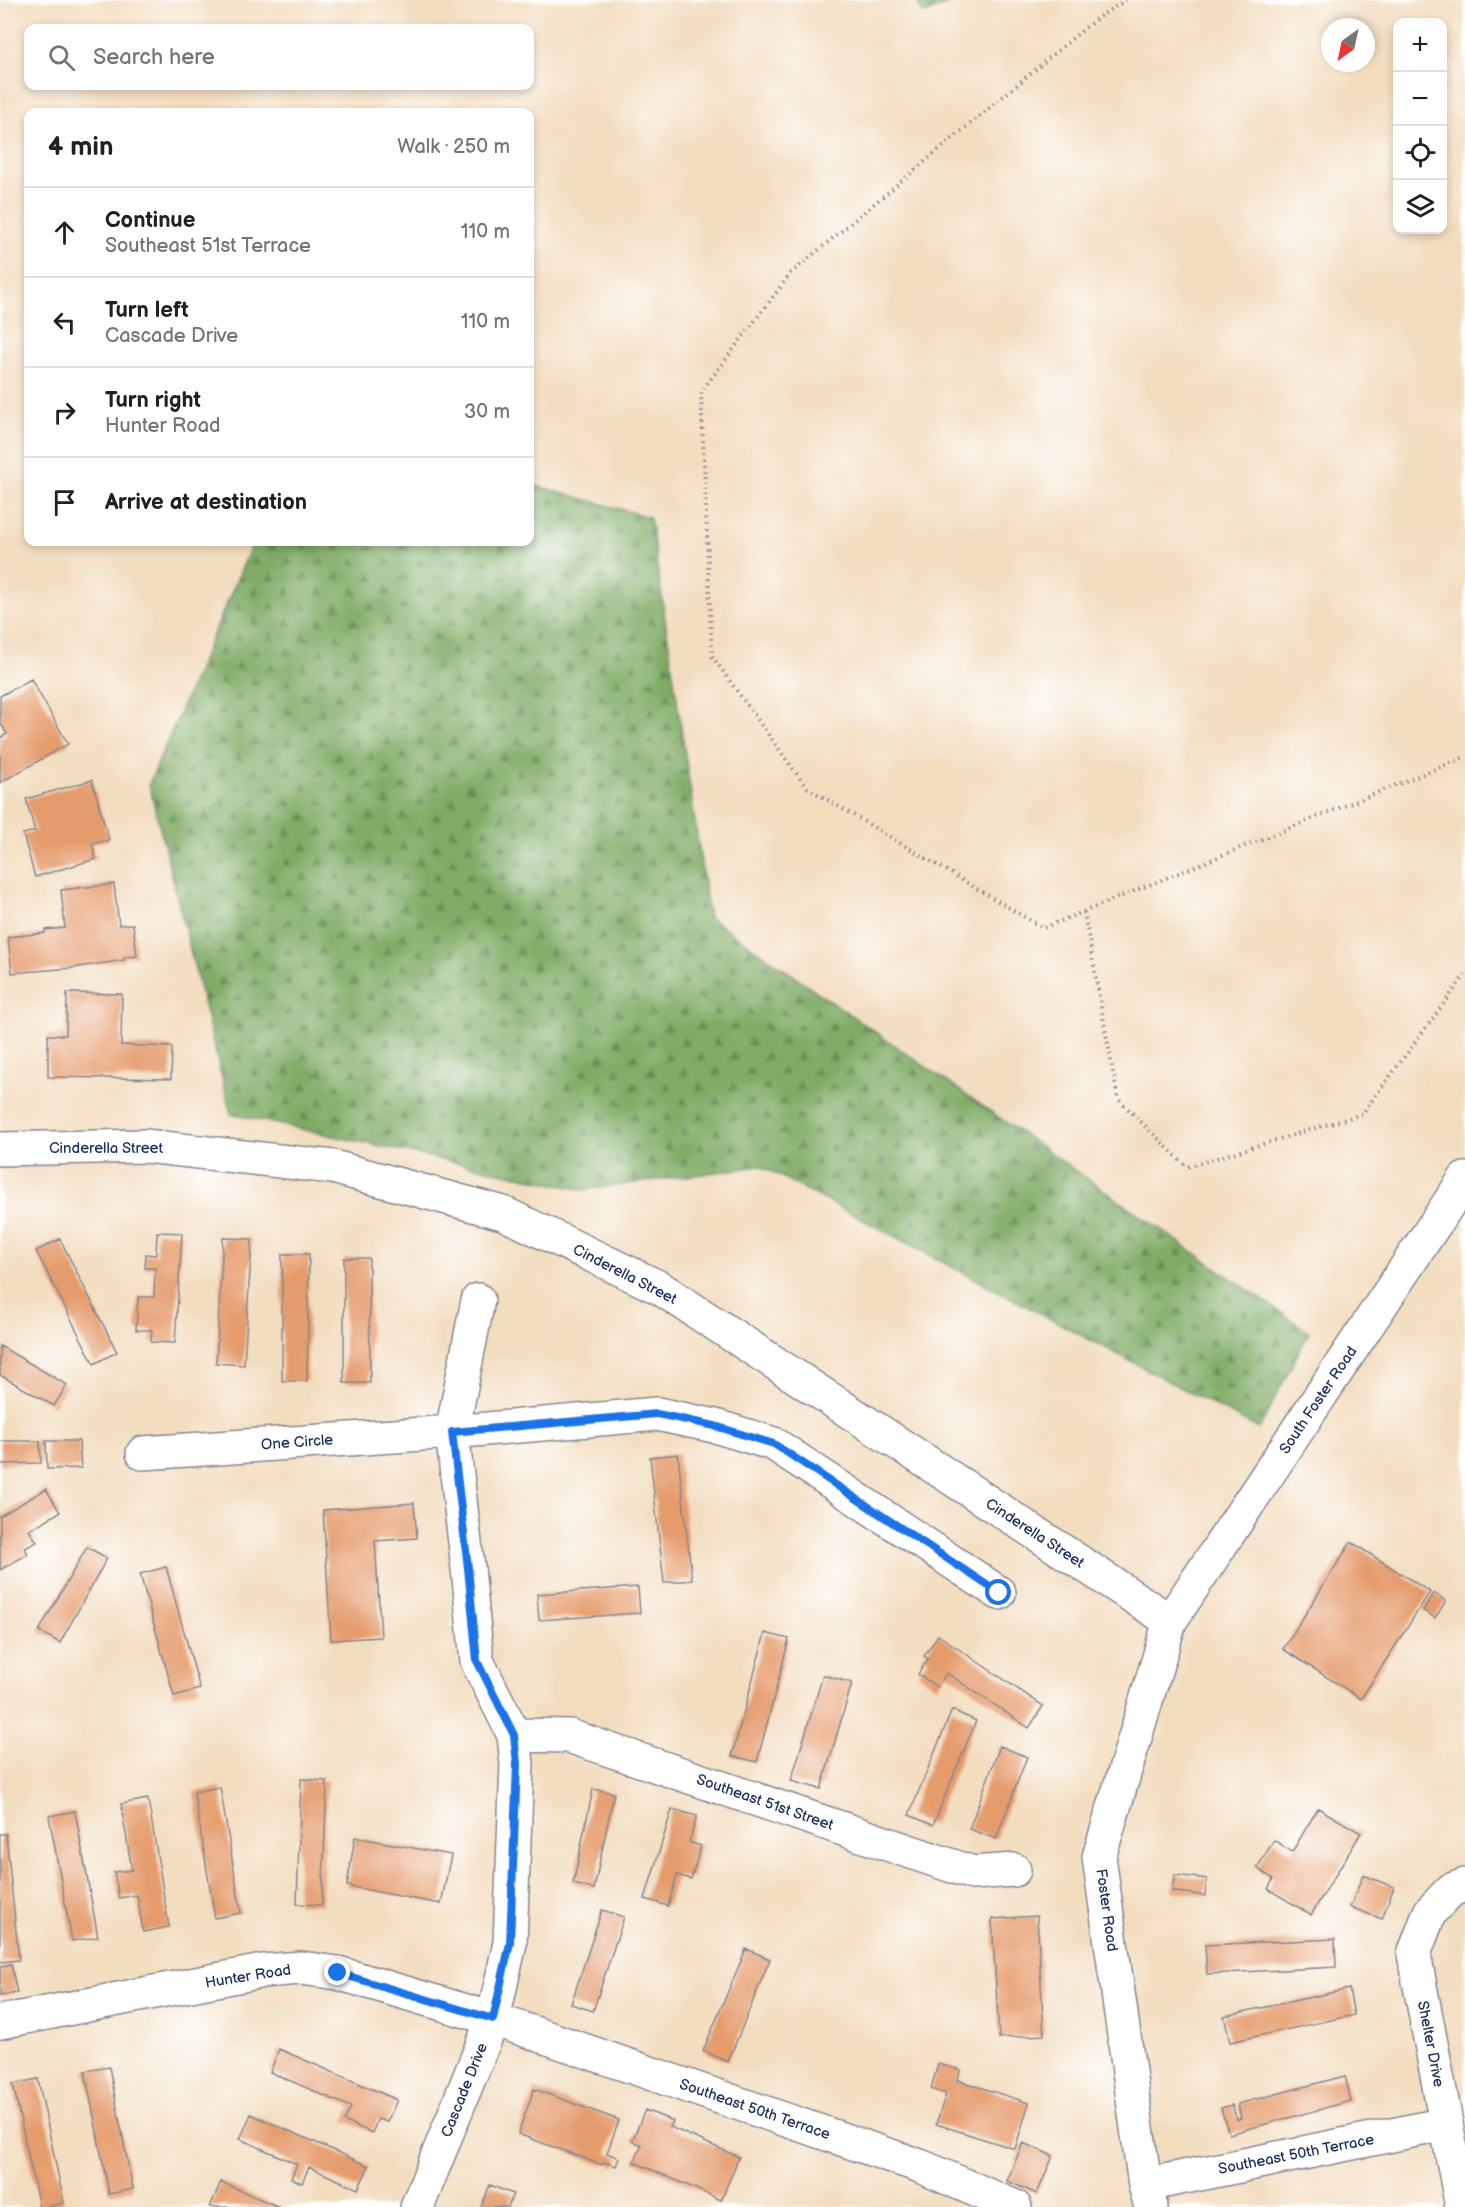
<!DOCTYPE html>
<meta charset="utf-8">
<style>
body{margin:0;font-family:"Balsamiq Sans",sans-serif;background:#f2f2f2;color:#202124}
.controls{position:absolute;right:18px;top:18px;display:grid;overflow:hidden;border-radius:12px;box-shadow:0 3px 9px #0003}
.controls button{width:54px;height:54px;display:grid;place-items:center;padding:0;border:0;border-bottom:2px solid #e0e0e0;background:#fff;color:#202124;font:30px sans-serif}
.compass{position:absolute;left:1321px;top:18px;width:54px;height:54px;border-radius:50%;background:#fff;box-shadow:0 3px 9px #0003;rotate:213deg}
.stop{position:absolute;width:18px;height:18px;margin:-14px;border:4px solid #1a73e8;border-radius:50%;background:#fff}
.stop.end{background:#1a73e8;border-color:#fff;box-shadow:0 2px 6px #0008}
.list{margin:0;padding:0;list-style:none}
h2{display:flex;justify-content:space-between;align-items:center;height:78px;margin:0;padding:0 24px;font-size:26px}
h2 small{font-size:20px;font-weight:400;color:#757577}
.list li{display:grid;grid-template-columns:39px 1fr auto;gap:18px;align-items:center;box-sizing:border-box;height:90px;padding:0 24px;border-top:2px solid #e0e0e0}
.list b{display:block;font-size:22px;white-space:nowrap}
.list p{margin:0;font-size:20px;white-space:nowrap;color:#757577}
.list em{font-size:20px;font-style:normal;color:#757577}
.icon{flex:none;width:33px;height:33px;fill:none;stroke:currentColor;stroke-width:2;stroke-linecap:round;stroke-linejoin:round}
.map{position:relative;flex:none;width:1465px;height:2207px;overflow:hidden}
.search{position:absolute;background:#fff;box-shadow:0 3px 9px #0003;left:24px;top:24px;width:510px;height:66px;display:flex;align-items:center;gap:15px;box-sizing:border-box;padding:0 21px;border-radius:12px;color:#757577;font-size:22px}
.panel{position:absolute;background:#fff;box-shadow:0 3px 9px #0003;left:24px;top:108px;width:510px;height:438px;border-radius:12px}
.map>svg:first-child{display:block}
.forest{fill:url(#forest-firs);stroke:#4e6e62;stroke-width:1.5}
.building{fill:#e59b6c}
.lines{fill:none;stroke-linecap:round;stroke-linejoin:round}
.street-casing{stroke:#87868e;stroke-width:36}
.path{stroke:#87868e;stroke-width:4;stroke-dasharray:1.5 4.5;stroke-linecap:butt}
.street{stroke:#fff;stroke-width:33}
.route{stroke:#1a73e8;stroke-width:8}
.labels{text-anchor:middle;stroke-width:4.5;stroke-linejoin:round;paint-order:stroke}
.street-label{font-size:15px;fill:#1b2f5e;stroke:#fff}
</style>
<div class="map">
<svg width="1465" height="2207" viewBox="0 0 1465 2207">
<defs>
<pattern id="forest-firs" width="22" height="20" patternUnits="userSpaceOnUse" patternTransform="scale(1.5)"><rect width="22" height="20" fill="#80ac65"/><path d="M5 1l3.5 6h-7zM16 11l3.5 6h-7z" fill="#688c56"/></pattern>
</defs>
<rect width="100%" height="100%" fill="#fff"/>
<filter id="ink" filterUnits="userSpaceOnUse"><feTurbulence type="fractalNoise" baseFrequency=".0167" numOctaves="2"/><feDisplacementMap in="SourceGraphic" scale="12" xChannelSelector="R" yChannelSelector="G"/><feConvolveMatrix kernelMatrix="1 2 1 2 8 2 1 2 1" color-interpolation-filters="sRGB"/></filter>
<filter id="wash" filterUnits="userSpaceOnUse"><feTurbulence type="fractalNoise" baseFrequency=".008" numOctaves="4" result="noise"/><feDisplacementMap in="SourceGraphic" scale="24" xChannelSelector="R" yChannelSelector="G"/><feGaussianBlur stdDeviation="1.35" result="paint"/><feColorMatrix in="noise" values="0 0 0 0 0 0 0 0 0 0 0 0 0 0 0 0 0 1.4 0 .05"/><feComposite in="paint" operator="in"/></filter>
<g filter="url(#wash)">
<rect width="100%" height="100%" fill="#f3ddbf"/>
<path class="forest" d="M 915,0 L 957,0 L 924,14 Z
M 530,484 L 650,517 L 709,917 L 1309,1332 L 1259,1429 L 761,1166 L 583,1190 L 231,1114 L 149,784 L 253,542 L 530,542 Z"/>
<g id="blocks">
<path class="building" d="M 31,679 L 68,744 L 0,783 L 0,738 L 7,734 L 0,722 L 0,696 Z
M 92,780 L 109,840 L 92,844 L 96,859 L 35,877 L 23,834 L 35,831 L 26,799 Z
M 114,884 L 119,925 L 133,924 L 137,956 L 124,957 L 125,960 L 72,968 L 12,973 L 8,937 L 45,933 L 45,930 L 65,928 L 61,890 Z
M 67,993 L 122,994 L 121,1045 L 172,1047 L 171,1079 L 48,1077 L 48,1035 L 66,1035 Z
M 157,1232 L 182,1233 L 175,1343 L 151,1342 L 152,1330 L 136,1330 L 138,1297 L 154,1297 L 155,1268 L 145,1268 L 146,1254 L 156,1255 Z
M 223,1238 L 252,1239 L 244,1365 L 216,1363 Z
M 60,1239 L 117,1352 L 94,1364 L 36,1251 Z
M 282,1254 L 309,1254 L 307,1381 L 282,1381 Z
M 344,1258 L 369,1258 L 370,1383 L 344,1383 Z
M 0,1346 L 67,1385 L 54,1406 L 0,1375 Z
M 0,1441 L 40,1441 L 41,1463 L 0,1464 Z
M 46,1441 L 79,1441 L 81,1468 L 47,1469 Z
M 678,1454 L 692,1580 L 664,1583 L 650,1457 Z
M 46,1489 L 60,1512 L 29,1530 L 37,1542 L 25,1548 L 28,1554 L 0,1570 L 0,1516 Z
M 414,1503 L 417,1538 L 375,1541 L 381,1637 L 331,1640 L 323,1510 Z
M 1351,1542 L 1430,1592 L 1361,1699 L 1283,1649 Z
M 87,1547 L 107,1558 L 60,1643 L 39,1631 Z
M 166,1567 L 200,1689 L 174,1696 L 140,1574 Z
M 638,1587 L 640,1613 L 539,1620 L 537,1594 Z
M 1434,1593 L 1446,1601 L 1435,1618 L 1423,1610 Z
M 765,1633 L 789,1639 L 757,1762 L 732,1756 Z
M 938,1635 L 1043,1706 L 1029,1728 L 947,1673 L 937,1687 L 918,1674 L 928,1659 L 924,1656 Z
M 823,1675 L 852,1683 L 821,1789 L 791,1781 Z
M 952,1710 L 976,1721 L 933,1825 L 909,1815 Z
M 1000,1746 L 1027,1757 L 996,1839 L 969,1829 Z
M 301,1779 L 327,1781 L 322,1905 L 297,1904 Z
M 220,1787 L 241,1913 L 215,1918 L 194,1792 Z
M 593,1789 L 614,1793 L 594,1889 L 573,1884 Z
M 148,1799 L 169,1927 L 143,1932 L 137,1895 L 119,1898 L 114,1872 L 132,1870 L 121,1804 Z
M 1318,1808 L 1361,1833 L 1311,1915 L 1268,1889 L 1273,1879 L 1257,1868 L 1274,1840 L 1292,1852 Z
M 672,1809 L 697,1816 L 689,1842 L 701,1846 L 691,1879 L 677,1875 L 668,1906 L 645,1899 Z
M 75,1811 L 98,1937 L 72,1941 L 49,1816 Z
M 0,1834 L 6,1834 L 19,1960 L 0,1962 Z
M 355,1837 L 451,1855 L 441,1904 L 347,1886 Z
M 1175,1875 L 1207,1879 L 1205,1896 L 1172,1891 Z
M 1363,1875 L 1394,1887 L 1382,1919 L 1350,1907 Z
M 602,1910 L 624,1917 L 593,2011 L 571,2004 Z
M 1037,1916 L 1044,2035 L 999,2038 L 992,1919 Z
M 1335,1939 L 1336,1967 L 1207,1974 L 1205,1945 Z
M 746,1949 L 770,1959 L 728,2062 L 703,2051 Z
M 11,1964 L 17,1993 L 0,1996 L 0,1967 Z
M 1349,1989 L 1354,2015 L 1230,2042 L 1224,2016 Z
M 279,2049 L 397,2100 L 387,2122 L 378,2119 L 372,2133 L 344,2121 L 351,2107 L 270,2072 Z
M 938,2064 L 961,2070 L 957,2080 L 1029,2103 L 1015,2149 L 936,2124 L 946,2094 L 931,2089 Z
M 109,2067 L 133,2189 L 109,2194 L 85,2071 Z
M 1345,2076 L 1351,2101 L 1229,2134 L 1221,2108 L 1232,2105 L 1237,2120 L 1241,2118 L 1238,2104 Z
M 38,2079 L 64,2203 L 45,2207 L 39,2207 L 13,2084 Z
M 534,2089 L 619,2120 L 607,2153 L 619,2158 L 616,2166 L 604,2162 L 602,2165 L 518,2134 Z
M 645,2110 L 673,2121 L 670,2127 L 739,2157 L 721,2200 L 634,2162 L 642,2145 L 632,2141 Z
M 251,2114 L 369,2166 L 358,2189 L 309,2167 L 302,2183 L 291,2178 L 297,2164 L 240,2139 Z
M 1023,2143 L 1053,2156 L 1037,2194 L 1007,2181 Z
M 221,2182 L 279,2207 L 210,2207 Z
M 490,2185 L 513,2194 L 508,2207 L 481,2207 Z"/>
</g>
</g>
<g filter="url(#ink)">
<use href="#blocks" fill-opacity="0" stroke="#87868e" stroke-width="1.5"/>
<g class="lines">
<g class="street-casing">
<path id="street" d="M 0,1149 L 145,1146 L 333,1167 L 503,1213 L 660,1288 L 1170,1621
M 143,1453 L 452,1432 L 657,1414 L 715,1426 L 774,1444 L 999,1593
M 514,1735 L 569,1736 L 973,1873 L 1014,1870
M 0,2022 L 263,1971 L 301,1968 L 338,1973 L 493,2019 L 920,2166 L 1015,2207
M 1145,2185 L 1446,2124
M 417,2207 L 493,2019 L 510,1943 L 517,1764 L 514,1735 L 477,1661 L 468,1568 L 452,1432 L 478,1300
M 1151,2207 L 1145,2185 L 1099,1857 L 1170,1621 L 1465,1179
M 1462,2207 L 1414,1954 L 1430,1912 L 1451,1890 L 1465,1885"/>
</g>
<path class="path" d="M 1126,0 L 1097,18 L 791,273 L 701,392 L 712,656 L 806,787 L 1043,928 L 1465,757
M 1084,912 L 1118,1099 L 1187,1167 L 1362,1114 L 1465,975"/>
<use href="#street" class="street"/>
</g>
</g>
<g class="lines" filter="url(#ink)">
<path class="route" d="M 338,1973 L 493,2019 L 510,1943 L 517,1764 L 514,1735 L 477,1661 L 468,1568 L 452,1432 L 657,1414 L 715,1426 L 774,1444 L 999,1593"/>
</g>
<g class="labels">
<g class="street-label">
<text x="106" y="1153">Cinderella Street</text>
<text transform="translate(625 1274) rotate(27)" y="5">Cinderella Street</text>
<text transform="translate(1318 1400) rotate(-56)" y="5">South Foster Road</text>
<text transform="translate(297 1442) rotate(-4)" y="5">One Circle</text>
<text transform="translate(1035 1533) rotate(33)" y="5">Cinderella Street</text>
<text transform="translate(765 1802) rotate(19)" y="5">Southeast 51st Street</text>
<text transform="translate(1107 1910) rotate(82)" y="5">Foster Road</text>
<text transform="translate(248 1976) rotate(-9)" y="5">Hunter Road</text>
<text transform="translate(1431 2044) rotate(79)" y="5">Shelter Drive</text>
<text transform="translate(464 2090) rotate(-68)" y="5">Cascade Drive</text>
<text transform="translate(755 2109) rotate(19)" y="5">Southeast 50th Terrace</text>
<text transform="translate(1296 2154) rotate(-11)" y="5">Southeast 50th Terrace</text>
</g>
</g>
</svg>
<div class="controls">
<button>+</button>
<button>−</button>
<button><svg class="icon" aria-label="locate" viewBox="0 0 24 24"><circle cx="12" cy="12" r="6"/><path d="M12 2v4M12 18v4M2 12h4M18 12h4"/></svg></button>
<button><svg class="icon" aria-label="layers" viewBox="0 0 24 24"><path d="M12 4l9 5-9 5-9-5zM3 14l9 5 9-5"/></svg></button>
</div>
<svg class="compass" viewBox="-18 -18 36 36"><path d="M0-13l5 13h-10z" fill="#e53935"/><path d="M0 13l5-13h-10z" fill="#757577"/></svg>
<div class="stop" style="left:999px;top:1593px"></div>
<div class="stop end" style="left:338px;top:1973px"></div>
<div class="search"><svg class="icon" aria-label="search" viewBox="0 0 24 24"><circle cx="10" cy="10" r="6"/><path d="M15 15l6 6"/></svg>Search here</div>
<section class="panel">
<h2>4 min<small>Walk · 250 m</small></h2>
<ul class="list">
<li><svg class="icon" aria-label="ahead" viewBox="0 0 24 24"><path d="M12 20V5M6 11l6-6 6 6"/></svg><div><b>Continue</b><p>Southeast 51st Terrace</p></div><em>110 m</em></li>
<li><svg class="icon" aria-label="left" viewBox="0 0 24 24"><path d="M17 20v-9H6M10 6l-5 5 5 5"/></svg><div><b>Turn left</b><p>Cascade Drive</p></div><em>110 m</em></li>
<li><svg class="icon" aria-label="right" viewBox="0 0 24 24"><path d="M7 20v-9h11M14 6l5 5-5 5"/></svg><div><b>Turn right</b><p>Hunter Road</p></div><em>30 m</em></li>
<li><svg class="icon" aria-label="arrive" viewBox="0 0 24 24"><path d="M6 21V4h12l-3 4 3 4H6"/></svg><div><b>Arrive at destination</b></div></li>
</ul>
</section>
</div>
